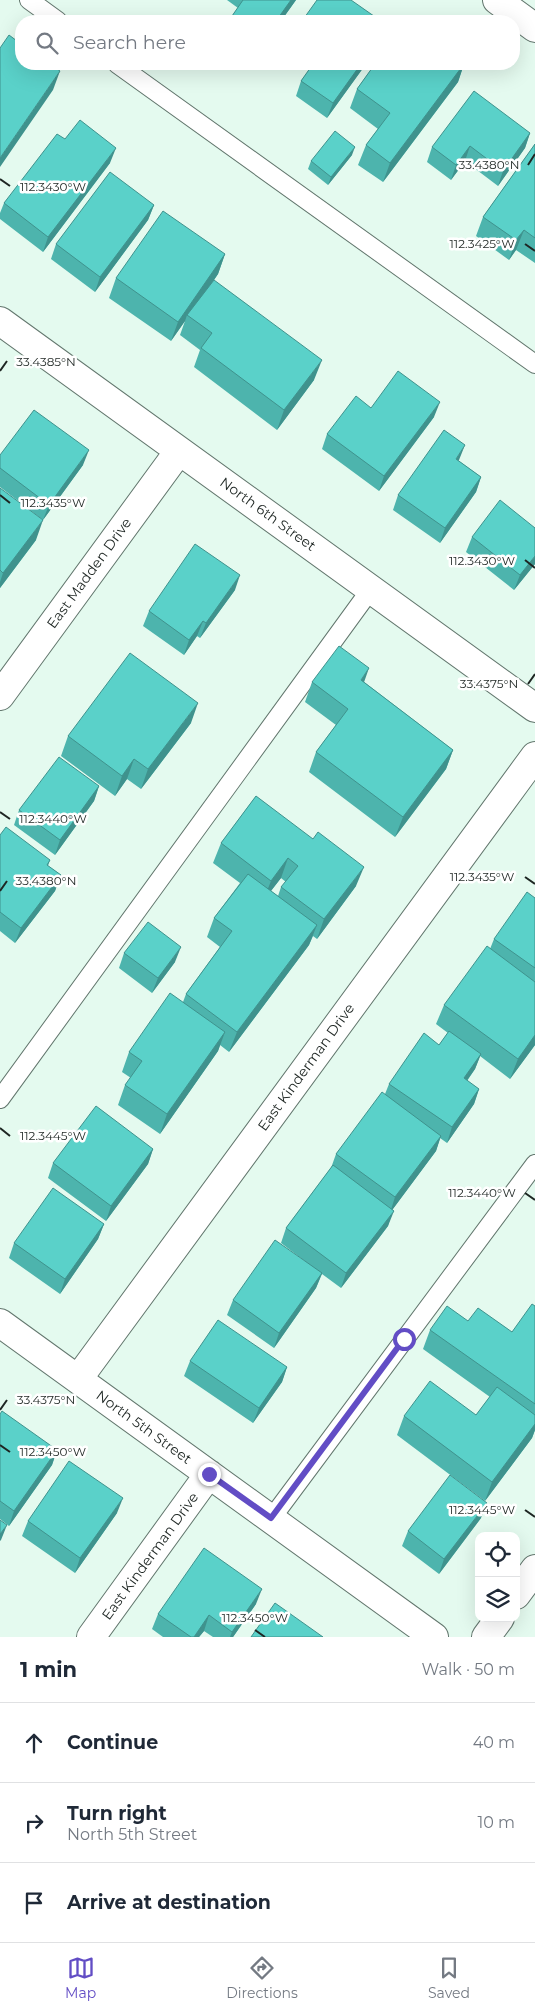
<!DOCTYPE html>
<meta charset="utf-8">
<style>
body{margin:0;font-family:Montserrat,sans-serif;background:#f6f6f7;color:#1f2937}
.controls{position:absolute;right:15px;bottom:15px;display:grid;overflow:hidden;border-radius:10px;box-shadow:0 5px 20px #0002}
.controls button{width:45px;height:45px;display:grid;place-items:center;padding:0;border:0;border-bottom:1px solid #e0e1e3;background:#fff;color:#1f2937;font:25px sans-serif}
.stop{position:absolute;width:15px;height:15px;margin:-11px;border:4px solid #624dc5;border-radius:50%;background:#fff}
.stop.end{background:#624dc5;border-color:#fff;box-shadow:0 1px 5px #0008}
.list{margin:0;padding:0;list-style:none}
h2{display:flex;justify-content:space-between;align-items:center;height:65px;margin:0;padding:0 20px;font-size:21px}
h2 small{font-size:16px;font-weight:400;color:#747a83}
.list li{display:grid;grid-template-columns:32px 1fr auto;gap:15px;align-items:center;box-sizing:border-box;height:80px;padding:0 20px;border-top:1px solid #e0e1e3}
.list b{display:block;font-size:19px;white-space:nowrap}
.list p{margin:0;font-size:16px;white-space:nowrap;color:#747a83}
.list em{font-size:16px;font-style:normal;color:#747a83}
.icon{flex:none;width:28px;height:28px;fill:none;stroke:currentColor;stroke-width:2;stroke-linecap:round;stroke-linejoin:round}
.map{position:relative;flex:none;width:535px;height:1637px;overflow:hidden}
.search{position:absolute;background:#fff;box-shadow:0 5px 20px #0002;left:15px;right:15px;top:15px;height:55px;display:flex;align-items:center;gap:12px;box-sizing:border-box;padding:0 18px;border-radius:20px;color:#747a83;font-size:19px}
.sheet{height:305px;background:#fff}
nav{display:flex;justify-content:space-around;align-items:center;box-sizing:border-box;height:70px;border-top:1px solid #e0e1e3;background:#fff;font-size:14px;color:#747a83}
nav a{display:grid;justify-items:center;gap:2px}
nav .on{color:#624dc5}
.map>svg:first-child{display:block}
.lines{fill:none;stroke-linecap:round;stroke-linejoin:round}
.service-casing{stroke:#62766d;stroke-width:20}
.minor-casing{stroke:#62766d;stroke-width:30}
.service{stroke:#fff;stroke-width:18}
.minor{stroke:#fff;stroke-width:28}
.wall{fill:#4db4ad;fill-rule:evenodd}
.shaded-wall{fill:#3f928d}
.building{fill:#5ad1c9;stroke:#3f928d}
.route{stroke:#624dc5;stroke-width:6}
.ticks{fill:none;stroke:#1e2623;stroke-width:2}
.labels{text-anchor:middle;stroke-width:5;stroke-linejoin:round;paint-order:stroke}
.street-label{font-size:14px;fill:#1e2623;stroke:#fff}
.ticks-label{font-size:12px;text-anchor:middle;fill:#1e2623;stroke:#fff;stroke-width:5;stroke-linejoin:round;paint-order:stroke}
</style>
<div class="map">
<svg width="535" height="1637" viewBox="0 0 535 1637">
<rect width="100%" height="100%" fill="#e4faef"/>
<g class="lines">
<g class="service-casing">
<path id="service" d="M 29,0 L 58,21
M 117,64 L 535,364
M 0,1099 L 371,589
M 271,1519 L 535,1164"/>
</g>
<g class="minor-casing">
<path id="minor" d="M 497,0 L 535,28
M 0,321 L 535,708
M 0,696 L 179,451
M 0,1323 L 434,1637
M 78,1379 L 535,756
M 516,1595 L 535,1569
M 91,1637 L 209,1474
M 486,1637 L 500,1618"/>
</g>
<use href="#service" class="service"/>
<use href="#minor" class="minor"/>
</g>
<path class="wall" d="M 227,0 L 296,0 L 281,21 L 230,21 L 232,16 L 238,8 Z
M 312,64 L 366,64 L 327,118 L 296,96 L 301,81 L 313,65 Z
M 375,64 L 464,64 L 458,82 L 383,182 L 358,165 L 366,145 L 378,129 L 350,108 L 357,89 Z
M 530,133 L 525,148 L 498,186 L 465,161 L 451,180 L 427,162 L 432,147 Z
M 65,139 L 110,163 L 43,252 L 0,219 L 0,213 L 4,203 Z
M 535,144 L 535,263 L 516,250 L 509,260 L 476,236 L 483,217 Z
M 352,155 L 328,185 L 308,169 L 311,161 Z
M 154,205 L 148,220 L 95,292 L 51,259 L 56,244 Z
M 225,254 L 218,274 L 212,283 L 314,380 L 277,430 L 194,367 L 200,350 L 180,335 L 185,321 L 171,341 L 109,298 L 116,278 Z
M 371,408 L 434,417 L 379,491 L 322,449 L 327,434 Z
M 0,455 L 83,465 L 43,520 L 0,487 Z
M 459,461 L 481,477 L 476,492 L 440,543 L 393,510 L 398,495 Z
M 0,488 L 36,540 L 0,588 Z
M 472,537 L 535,564 L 514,590 L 466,552 Z
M 235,590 L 200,638 L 197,636 L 184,655 L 143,626 L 149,611 Z
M 312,682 L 364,682 L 453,750 L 446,769 L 395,837 L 309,772 L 316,752 L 336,725 L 305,702 Z
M 191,723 L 141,789 L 127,779 L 115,796 L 61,756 L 68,736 Z
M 99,786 L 94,801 L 55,855 L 14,825 L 19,810 Z
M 256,796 L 356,886 L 317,939 L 313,936 L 309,945 L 229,1052 L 220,1045 L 218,1051 L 160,1134 L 118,1105 L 125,1085 L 131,1078 L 122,1072 L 129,1052 L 183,1002 L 186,994 L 220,947 L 207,937 L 214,918 L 240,883 L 213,863 L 221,843 ZM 281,878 L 286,882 L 281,887 L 278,896 L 271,891 Z
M 0,835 L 50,860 L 48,866 L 61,875 L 55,891 L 15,943 L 0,931 Z
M 535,898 L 535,1045 L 510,1079 L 480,1056 L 475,1069 L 467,1081 L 479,1089 L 474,1104 L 447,1143 L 440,1138 L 436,1151 L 392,1210 L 388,1226 L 341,1288 L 322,1274 L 316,1288 L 274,1348 L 227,1315 L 233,1300 L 306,1262 L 281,1243 L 286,1228 L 331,1168 L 336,1154 L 385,1094 L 389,1084 L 439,1045 L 448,1033 L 436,1024 L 444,1005 L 490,949 L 494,939 Z
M 124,953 L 175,962 L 152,993 L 119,968 Z
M 153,1149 L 148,1164 L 106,1221 L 48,1178 L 53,1163 Z
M 104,1224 L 98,1239 L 60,1294 L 9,1258 L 14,1243 Z
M 535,1306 L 535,1430 L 532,1438 L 485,1501 L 397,1435 L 404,1416 L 476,1415 L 490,1397 L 423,1349 L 430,1330 L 468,1321 L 512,1332 Z
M 190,1361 L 287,1367 L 282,1382 L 253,1423 L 184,1376 Z
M 0,1414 L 57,1450 L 52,1465 L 9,1526 L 0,1519 Z
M 117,1513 L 75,1573 L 22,1536 L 28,1521 Z
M 481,1518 L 439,1574 L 402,1546 L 408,1531 Z
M 256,1604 L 233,1637 L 213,1637 L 204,1631 L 199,1637 L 163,1637 L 152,1629 L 158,1614 Z"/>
<path class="shaded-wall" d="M 291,0 L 296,0 L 281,21 L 276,21 Z
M 361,64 L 366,64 L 327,118 L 333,103 Z
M 464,64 L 458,82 L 383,182 L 390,163 Z
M 60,71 L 53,90 L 0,167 L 0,158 Z
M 530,133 L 525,148 L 498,186 L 503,171 Z
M 470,146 L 465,161 L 451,180 L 456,165 Z
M 355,147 L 352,155 L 328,185 L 331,177 Z
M 116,148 L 110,163 L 43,252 L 48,237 Z
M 154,205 L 148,220 L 95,292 L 100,277 Z
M 524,230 L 516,250 L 509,260 L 516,240 Z
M 225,254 L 218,274 L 189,316 L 187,315 L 185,321 L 171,341 L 178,322 Z
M 322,360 L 314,380 L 277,430 L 284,410 Z
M 440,402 L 434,417 L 379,491 L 384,476 Z
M 465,445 L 459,460 L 450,474 L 456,459 Z
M 89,450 L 83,465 L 43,520 L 49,505 Z
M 481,477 L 476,492 L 440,543 L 445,528 Z
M 43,520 L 36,540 L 0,588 L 0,582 L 3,573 Z
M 535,556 L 535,564 L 514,590 L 520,575 Z
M 240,575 L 235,590 L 200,638 L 206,623 Z
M 203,621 L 197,636 L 184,655 L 189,640 Z
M 369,668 L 362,688 L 361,680 Z
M 198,703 L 191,723 L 141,789 L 148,769 Z
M 453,750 L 446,769 L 395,837 L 403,817 Z
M 134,759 L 127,779 L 115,796 L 122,776 Z
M 99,786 L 94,801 L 55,855 L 60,840 Z
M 288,858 L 281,878 L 263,901 L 271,881 Z
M 364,867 L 356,886 L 317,939 L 324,919 Z
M 61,875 L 55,891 L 15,943 L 21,928 Z
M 317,925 L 309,945 L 229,1052 L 237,1032 Z
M 181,947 L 175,962 L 152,993 L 158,978 Z
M 225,1032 L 218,1051 L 160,1134 L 167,1114 Z
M 535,1035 L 535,1045 L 510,1079 L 518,1059 Z
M 481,1054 L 475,1069 L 458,1093 L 464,1078 Z
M 479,1089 L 474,1104 L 447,1143 L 452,1127 Z
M 441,1136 L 436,1151 L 390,1213 L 395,1197 Z
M 153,1149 L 148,1164 L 106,1221 L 111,1206 Z
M 394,1211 L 388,1226 L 341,1288 L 346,1273 Z
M 104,1224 L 98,1239 L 60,1294 L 65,1279 Z
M 322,1273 L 316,1288 L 274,1348 L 279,1333 Z
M 287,1367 L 282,1382 L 253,1423 L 259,1408 Z
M 535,1424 L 535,1430 L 532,1438 L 485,1501 L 492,1482 Z
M 57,1450 L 52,1465 L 9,1526 L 14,1511 Z
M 123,1498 L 117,1513 L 75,1573 L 80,1558 Z
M 487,1503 L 481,1518 L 439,1574 L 444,1559 Z
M 7,1525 L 1,1540 L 0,1541 L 0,1534 Z
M 262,1589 L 256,1604 L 233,1637 L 230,1637 L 232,1632 Z
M 209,1615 L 204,1631 L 199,1637 L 194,1637 Z"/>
<path class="building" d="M 243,0 L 291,0 L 276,21 L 239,21 L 232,16 Z
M 317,0 L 351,0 L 381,21 L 302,21 Z
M 9,35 L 21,44 L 21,64 L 50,64 L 60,71 L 0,158 L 0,48 Z
M 313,64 L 361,64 L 333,103 L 301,81 Z
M 375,64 L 464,64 L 390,163 L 366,145 L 390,113 L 357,89 Z
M 474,91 L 530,133 L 503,171 L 470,146 L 456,165 L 432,147 Z
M 80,120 L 116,148 L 48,237 L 4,203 L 57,134 L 65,139 Z
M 335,131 L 355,147 L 331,177 L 311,161 Z
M 535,144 L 535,238 L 524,230 L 516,240 L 483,217 Z
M 110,172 L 154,205 L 100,277 L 56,244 Z
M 163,211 L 225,254 L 178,322 L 116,278 Z
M 214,280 L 322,360 L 284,410 L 201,348 L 212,333 L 187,315 Z
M 398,371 L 440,402 L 384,476 L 327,434 L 356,396 L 371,408 Z
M 34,410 L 89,450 L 49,505 L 0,468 L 0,455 Z
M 444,430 L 465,445 L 456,459 L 481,477 L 445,528 L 398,495 Z
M 0,488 L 43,520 L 3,573 L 0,570 Z
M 500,500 L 535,528 L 535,556 L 520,575 L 472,537 Z
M 195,544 L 240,575 L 206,623 L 203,621 L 189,640 L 149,611 Z
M 339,646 L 369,668 L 361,680 L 453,750 L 403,817 L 316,752 L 348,709 L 312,682 Z
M 130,653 L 198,703 L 148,769 L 134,759 L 122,776 L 68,736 Z
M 59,757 L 99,786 L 60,840 L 19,810 Z
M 256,796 L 313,839 L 318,832 L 364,867 L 324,919 L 281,887 L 298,866 L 288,858 L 271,881 L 221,843 Z
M 6,827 L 50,860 L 47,865 L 61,875 L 21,928 L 0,912 L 0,835 Z
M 248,874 L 317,925 L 237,1032 L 186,994 L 232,931 L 214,918 Z
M 527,892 L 535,898 L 535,968 L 494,939 Z
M 148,922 L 181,947 L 158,978 L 124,953 Z
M 487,946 L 535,982 L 535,1035 L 518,1059 L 444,1005 Z
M 170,993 L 225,1032 L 167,1114 L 125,1085 L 142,1061 L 129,1052 Z
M 449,1031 L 481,1054 L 464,1078 L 479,1089 L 452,1127 L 389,1084 L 424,1033 L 439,1045 Z
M 382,1092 L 441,1136 L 395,1197 L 336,1154 Z
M 96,1106 L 153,1149 L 111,1206 L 53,1163 Z
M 333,1165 L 394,1211 L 346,1273 L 286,1228 Z
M 53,1188 L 104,1224 L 65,1279 L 14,1243 Z
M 275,1240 L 322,1273 L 279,1333 L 233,1300 Z
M 532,1304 L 535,1306 L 535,1404 L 430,1330 L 447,1306 L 468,1321 L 478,1308 L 512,1332 Z
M 218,1320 L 287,1367 L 259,1408 L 190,1361 Z
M 430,1381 L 476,1415 L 497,1387 L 535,1415 L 535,1424 L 492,1482 L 404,1416 Z
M 2,1411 L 57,1450 L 14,1511 L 0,1501 L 0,1414 Z
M 69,1461 L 123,1498 L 80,1558 L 28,1521 Z
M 450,1475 L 487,1503 L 444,1559 L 408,1531 Z
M 0,1520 L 7,1525 L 0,1534 Z
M 204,1548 L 262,1589 L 232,1632 L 209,1615 L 194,1637 L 191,1637 L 158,1614 Z
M 275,1603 L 323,1637 L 251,1637 Z"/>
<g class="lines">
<path class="route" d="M 209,1474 L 271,1518 L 404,1339"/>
</g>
<path class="ticks" d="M 528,165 L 535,154M 0,179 L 10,186M 525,244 L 535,251M 0,371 L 7,361M 0,495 L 10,503M 525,560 L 535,568M 528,684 L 535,674M 0,812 L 10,819M 525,877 L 535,884M 0,891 L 7,881M 0,1128 L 10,1136M 525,1193 L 535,1200M 0,1410 L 7,1400M 0,1445 L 10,1452M 525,1510 L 535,1517M 255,1630 L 265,1637"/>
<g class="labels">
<g class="street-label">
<text transform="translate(268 514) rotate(36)" y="5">North 6th Street</text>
<text transform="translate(89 573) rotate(-54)" y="5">East Madden Drive</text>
<text transform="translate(306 1067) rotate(-54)" y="5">East Kinderman Drive</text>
<text transform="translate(144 1427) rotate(36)" y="5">North 5th Street</text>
<text transform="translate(150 1556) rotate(-54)" y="5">East Kinderman Drive</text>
</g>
</g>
<g class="ticks-label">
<text x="489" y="169">33.4380°N</text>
<text x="53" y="191">112.3430°W</text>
<text x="482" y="248">112.3425°W</text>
<text x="46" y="366">33.4385°N</text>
<text x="53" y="507">112.3435°W</text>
<text x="482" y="565">112.3430°W</text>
<text x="489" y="688">33.4375°N</text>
<text x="53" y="823">112.3440°W</text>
<text x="482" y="881">112.3435°W</text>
<text x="46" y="885">33.4380°N</text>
<text x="53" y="1140">112.3445°W</text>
<text x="482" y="1197">112.3440°W</text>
<text x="46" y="1404">33.4375°N</text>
<text x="53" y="1456">112.3450°W</text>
<text x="482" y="1514">112.3445°W</text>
<text x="255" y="1622">112.3450°W</text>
</g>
</svg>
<div class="controls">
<button><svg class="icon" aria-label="locate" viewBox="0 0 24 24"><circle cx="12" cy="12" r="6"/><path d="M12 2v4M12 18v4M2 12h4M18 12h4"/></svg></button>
<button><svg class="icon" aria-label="layers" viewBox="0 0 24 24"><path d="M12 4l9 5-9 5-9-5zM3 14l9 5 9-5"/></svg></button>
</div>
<div class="stop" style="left:404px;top:1339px"></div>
<div class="stop end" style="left:209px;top:1474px"></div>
<div class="search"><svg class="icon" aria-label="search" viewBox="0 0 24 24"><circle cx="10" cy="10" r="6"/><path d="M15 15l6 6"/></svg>Search here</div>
</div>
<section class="sheet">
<h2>1 min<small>Walk · 50 m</small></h2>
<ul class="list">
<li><svg class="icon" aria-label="ahead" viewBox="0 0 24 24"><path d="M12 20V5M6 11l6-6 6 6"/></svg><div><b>Continue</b></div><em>40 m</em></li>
<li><svg class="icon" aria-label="right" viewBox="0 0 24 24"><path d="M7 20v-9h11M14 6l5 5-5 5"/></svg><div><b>Turn right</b><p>North 5th Street</p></div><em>10 m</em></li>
<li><svg class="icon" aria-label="arrive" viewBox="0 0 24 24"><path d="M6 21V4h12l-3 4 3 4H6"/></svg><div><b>Arrive at destination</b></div></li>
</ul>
</section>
<nav>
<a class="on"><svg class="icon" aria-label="map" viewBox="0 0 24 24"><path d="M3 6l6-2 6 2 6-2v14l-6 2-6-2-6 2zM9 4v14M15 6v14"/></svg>Map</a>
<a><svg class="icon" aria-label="directions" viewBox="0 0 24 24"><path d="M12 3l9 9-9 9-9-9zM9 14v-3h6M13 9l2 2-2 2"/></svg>Directions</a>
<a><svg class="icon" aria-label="saved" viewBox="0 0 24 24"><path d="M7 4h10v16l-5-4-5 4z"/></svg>Saved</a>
</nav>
